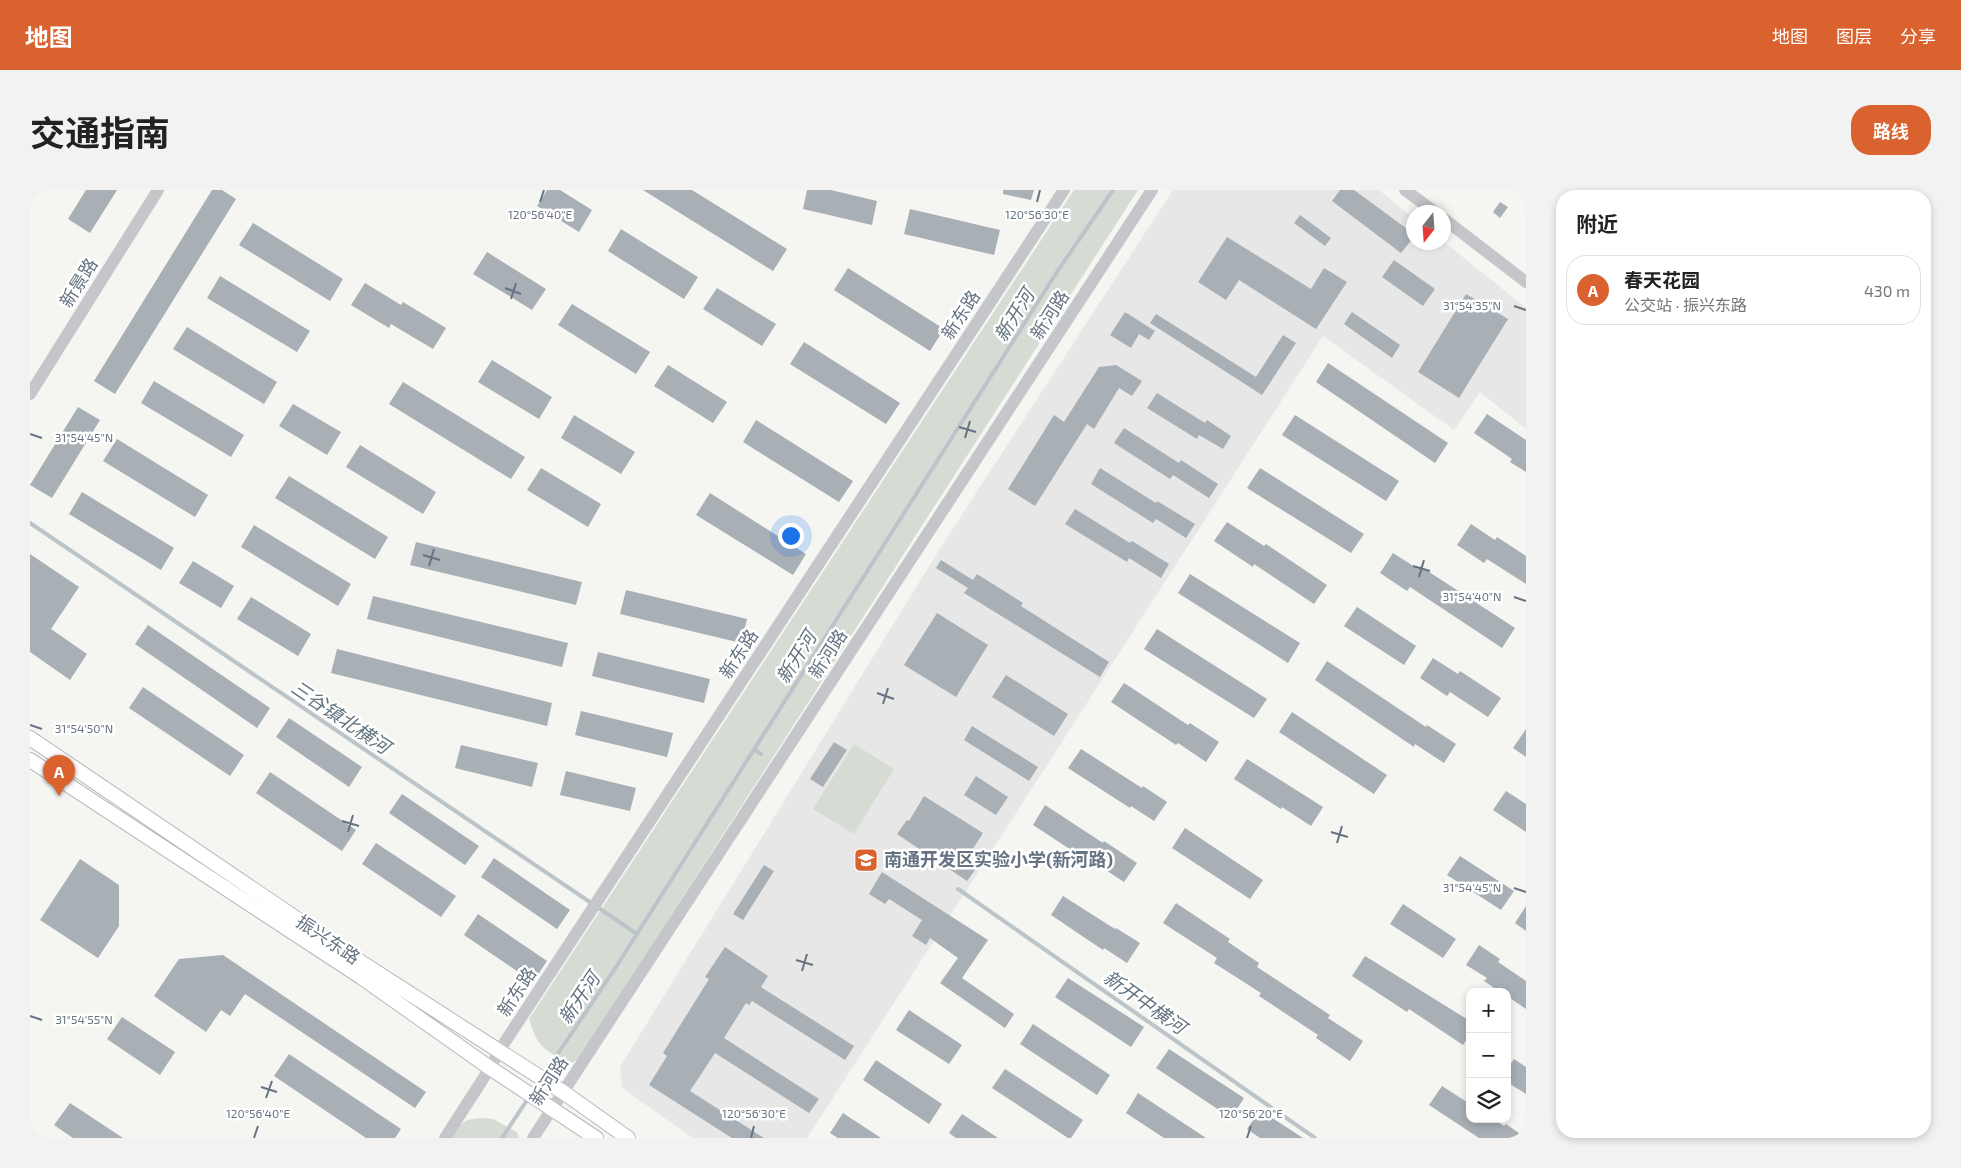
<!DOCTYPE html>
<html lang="zh">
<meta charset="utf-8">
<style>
body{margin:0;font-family:"Exo 2","Noto Sans SC",sans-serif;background:#f2f2f2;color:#222}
.controls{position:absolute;right:15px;bottom:15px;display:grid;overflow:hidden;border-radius:10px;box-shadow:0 2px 8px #0003}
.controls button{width:45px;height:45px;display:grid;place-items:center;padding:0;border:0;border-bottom:1px solid #e0e0e0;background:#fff;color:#222;font:25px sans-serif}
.compass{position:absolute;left:1376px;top:15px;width:45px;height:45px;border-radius:50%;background:#fff;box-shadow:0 2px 8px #0003;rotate:197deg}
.you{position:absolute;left:760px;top:345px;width:18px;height:18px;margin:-12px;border:4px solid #fff;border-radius:50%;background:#1a73e8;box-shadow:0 0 0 8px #1a73e833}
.badge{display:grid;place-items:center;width:32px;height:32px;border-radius:50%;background:#d9622f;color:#fff;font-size:16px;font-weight:700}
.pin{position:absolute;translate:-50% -41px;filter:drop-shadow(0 1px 2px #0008)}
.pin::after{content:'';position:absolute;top:26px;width:18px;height:15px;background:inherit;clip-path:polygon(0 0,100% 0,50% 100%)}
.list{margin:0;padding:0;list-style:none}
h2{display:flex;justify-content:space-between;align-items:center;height:65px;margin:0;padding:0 20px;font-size:21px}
h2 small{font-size:16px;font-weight:400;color:#767676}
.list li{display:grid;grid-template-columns:32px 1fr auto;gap:15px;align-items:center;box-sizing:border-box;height:70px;margin:0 10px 10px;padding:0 10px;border:1px solid #e0e0e0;border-radius:20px}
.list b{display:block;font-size:19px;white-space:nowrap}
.list p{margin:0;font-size:16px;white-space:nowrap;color:#767676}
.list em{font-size:16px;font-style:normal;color:#767676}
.icon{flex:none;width:28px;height:28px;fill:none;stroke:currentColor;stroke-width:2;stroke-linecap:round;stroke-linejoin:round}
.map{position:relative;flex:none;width:1496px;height:948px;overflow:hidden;border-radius:20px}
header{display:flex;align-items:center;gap:30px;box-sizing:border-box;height:70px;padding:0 25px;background:#d9622f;color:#fff}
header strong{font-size:24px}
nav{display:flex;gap:28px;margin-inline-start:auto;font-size:18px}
.intro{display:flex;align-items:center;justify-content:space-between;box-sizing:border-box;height:120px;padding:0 30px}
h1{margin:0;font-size:35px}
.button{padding:12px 22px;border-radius:20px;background:#d9622f;color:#fff;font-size:18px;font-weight:700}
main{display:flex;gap:30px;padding:0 30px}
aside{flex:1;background:#fff;border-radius:20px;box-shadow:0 2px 8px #0003}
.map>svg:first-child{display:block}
.built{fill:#e6e7e6}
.green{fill:#d6dcd3}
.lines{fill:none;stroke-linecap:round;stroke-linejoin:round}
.stream{stroke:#bbc4c9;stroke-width:4}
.building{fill:#a8afb5}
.secondary-casing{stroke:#b4b8bc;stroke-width:16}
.tertiary{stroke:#c4c6ca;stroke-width:12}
.secondary{stroke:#fff;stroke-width:14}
.ticks{fill:none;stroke:#667382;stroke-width:2}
.labels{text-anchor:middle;stroke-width:5;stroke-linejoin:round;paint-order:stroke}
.street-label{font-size:18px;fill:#667382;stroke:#fff}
.poi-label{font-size:18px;font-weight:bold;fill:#667382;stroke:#fff;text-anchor:start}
.water-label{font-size:19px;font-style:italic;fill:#62747f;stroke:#fff}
.ticks-label{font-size:12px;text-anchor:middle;fill:#667382;stroke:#fff;stroke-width:5;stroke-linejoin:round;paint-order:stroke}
</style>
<header>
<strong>地图</strong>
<nav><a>地图</a><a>图层</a><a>分享</a></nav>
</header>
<div class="intro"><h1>交通指南</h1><a class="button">路线</a></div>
<main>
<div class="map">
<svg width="1496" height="948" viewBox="0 0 1496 948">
<rect width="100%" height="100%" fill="#f5f5f2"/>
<path class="built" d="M 1143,0 L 1349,0 L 1383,28 L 1384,52 L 1414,52 L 1496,118 L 1496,239 L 1450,202 L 1424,240 L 1293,146 L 777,948 L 663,948 L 592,898 L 590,877 L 911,357 Z"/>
<path class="green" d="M 1044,0 L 1108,0 L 550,867 L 544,872 L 538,873 C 513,858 508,858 499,829 Z
M 824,554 L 864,579 L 824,644 L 783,619 Z
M 453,928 L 463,929 L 487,942 L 489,948 L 421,948 C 432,932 433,929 453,928 Z"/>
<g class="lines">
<path class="stream" d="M 0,333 L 607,744
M 724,559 L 731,564
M 928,699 L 1285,948
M 513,886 L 586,777 L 1027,82 L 1083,0
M 472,948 L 509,892"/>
</g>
<path class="building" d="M 56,0 L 87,0 L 60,43 L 38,29 Z
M 182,0 L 192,0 L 206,9 L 85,204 L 64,191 Z
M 517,0 L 530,0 L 562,20 L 549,42 L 507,16 Z
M 613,0 L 662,0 L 757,59 L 743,81 Z
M 777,0 L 801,0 L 847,11 L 842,35 L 773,19 Z
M 973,0 L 1004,0 L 1001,10 L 973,4 Z
M 1310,0 L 1324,0 L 1384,44 L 1384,47 L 1371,63 L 1302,11 Z
M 1470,12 L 1478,17 L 1470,28 L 1463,22 Z
M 880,19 L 970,40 L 964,65 L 874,44 Z
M 1270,25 L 1301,48 L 1295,56 L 1264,33 Z
M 223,33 L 313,89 L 300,111 L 209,55 Z
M 591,39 L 668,87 L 654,109 L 578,61 Z
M 1197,47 L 1281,99 L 1294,78 L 1317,92 L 1286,139 L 1209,90 L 1196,110 L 1168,92 Z
M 457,62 L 516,99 L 502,120 L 443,84 Z
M 1364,70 L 1405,99 L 1393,116 L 1352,87 Z
M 818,78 L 914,139 L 900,161 L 804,100 Z
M 190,86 L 280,141 L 267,162 L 177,108 Z
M 335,93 L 371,115 L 373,112 L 416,138 L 403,159 L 361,134 L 359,138 L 321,115 Z
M 687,98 L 746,134 L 732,156 L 673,119 Z
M 1436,104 L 1478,129 L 1429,208 L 1388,182 Z
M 542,114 L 620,162 L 606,184 L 528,135 Z
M 1095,122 L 1125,141 L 1119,150 L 1109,144 L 1101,158 L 1080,145 Z
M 1322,122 L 1370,155 L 1362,168 L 1314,134 Z
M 1126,124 L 1226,187 L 1253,145 L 1266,153 L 1232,205 L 1120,133 Z
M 157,137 L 247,192 L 234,214 L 143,159 Z
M 774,152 L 870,213 L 856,234 L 760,174 Z
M 462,170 L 522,207 L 509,229 L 448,192 Z
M 1298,173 L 1418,253 L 1405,273 L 1286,192 Z
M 638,175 L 697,212 L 683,233 L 624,196 Z
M 1086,175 L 1112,191 L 1102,206 L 1089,198 L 1064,239 L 1057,234 L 1005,316 L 978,299 L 1024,225 L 1034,232 L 1069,177 Z
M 124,191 L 214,245 L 201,267 L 111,213 Z
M 373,192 L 495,267 L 481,289 L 359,214 Z
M 1127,203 L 1175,233 L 1177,230 L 1201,246 L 1193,259 L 1169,245 L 1167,249 L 1117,218 Z
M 263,214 L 311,242 L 297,265 L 249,236 Z
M 48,217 L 70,230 L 22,308 L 0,295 Z
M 1457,224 L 1496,250 L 1496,282 L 1480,272 L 1482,269 L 1444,243 Z
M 544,225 L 605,262 L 591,284 L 531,248 Z
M 1265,225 L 1369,291 L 1356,311 L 1252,245 Z
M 726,230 L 823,291 L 809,312 L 713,252 Z
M 1094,238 L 1149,273 L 1151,270 L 1188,294 L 1179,308 L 1143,285 L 1140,289 L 1084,253 Z
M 87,249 L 178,305 L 165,327 L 73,271 Z
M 330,255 L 406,302 L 393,324 L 316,277 Z
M 511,278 L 571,314 L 558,337 L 497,300 Z
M 1070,278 L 1126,313 L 1127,311 L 1165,334 L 1156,348 L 1126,329 L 1123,333 L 1061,294 Z
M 1230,278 L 1334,344 L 1321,363 L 1217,298 Z
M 259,286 L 358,347 L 345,369 L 245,308 Z
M 52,302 L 144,358 L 131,380 L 39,324 Z
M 680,303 L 776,364 L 763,385 L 666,325 Z
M 1045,319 L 1100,353 L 1102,351 L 1139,374 L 1131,388 L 1099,368 L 1097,372 L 1035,334 Z
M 1197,332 L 1234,356 L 1236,354 L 1297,395 L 1284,414 L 1224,374 L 1223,377 L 1184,351 Z
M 1441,334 L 1465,350 L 1467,347 L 1496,366 L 1496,394 L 1457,369 L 1454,373 L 1427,355 Z
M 224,335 L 321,394 L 308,416 L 211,357 Z
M 386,352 L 552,392 L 546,415 L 380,375 Z
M 1363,363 L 1388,379 L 1390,376 L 1485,438 L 1472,458 L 1380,397 L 1377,401 L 1350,383 Z
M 0,364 L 49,397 L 21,439 L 57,464 L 40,490 L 0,462 Z
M 911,370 L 943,390 L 947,384 L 993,413 L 991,416 L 1079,472 L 1070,487 L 934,403 L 938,398 L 906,378 Z
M 163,371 L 204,396 L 191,418 L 149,393 Z
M 1160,384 L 1270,453 L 1258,473 L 1148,403 Z
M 596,400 L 717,429 L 711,453 L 590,424 Z
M 343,406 L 538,453 L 532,477 L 337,429 Z
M 221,407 L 281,444 L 268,466 L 207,429 Z
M 1327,417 L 1386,456 L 1374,475 L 1314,436 Z
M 907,423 L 958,455 L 926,507 L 874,475 Z
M 118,435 L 240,518 L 227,538 L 105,454 Z
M 1127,439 L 1237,509 L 1224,528 L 1114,459 Z
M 307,459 L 522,513 L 517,536 L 301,483 Z
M 568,462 L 680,489 L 674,513 L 562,486 Z
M 1403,468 L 1428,484 L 1430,481 L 1471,508 L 1458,527 L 1420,502 L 1417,506 L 1390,488 Z
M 1297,471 L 1396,537 L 1397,535 L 1426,554 L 1414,573 L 1385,554 L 1384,557 L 1285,490 Z
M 976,485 L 1038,524 L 1024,546 L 962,507 Z
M 1094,493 L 1158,535 L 1160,533 L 1189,552 L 1176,572 L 1148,553 L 1146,555 L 1081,512 Z
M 113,497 L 214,565 L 200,586 L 99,518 Z
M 551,521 L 643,543 L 637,567 L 545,545 Z
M 1262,522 L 1357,585 L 1344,604 L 1249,542 Z
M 259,528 L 332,577 L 319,597 L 246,547 Z
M 942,536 L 1008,577 L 999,591 L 934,550 Z
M 1496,539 L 1496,567 L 1483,558 Z
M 804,552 L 817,560 L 793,597 L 780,589 Z
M 431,555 L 508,573 L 502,597 L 425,578 Z
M 1051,559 L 1112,598 L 1113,596 L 1137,612 L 1124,631 L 1101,616 L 1100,618 L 1038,578 Z
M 1217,569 L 1293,617 L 1281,636 L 1252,617 L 1251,619 L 1204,589 Z
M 536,581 L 606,598 L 600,621 L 530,605 Z
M 240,582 L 326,640 L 312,661 L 226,603 Z
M 946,586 L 978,607 L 966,625 L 934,605 Z
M 1476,601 L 1496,614 L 1496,642 L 1463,620 Z
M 372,604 L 449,656 L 435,675 L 359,623 Z
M 894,606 L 953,643 L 936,670 L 947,677 L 937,691 L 867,644 L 877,630 L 879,631 Z
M 1015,615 L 1073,653 L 1074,651 L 1107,673 L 1094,692 L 1062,671 L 1061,673 L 1003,635 Z
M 1155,638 L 1233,690 L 1220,709 L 1142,658 Z
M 346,653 L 426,706 L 411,727 L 332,674 Z
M 1430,666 L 1484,701 L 1471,720 L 1417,685 Z
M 464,668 L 540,720 L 527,739 L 451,687 Z
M 50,669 L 89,695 L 89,736 L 68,768 L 10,730 Z
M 734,675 L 744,681 L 713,730 L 703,724 Z
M 852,682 L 958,750 L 932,788 L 984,824 L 975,838 L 910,793 L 928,768 L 900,748 L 896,755 L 882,746 L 892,730 L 859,709 L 855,714 L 839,704 Z
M 1033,706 L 1085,739 L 1086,738 L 1110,753 L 1097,773 L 1074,758 L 1073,760 L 1021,725 Z
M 1146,713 L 1200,749 L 1198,752 L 1229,773 L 1227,777 L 1300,825 L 1298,828 L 1333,851 L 1320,871 L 1286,848 L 1288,845 L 1229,806 L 1231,803 L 1184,773 L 1187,768 L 1133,733 Z
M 1373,714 L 1426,749 L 1413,768 L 1360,734 Z
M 1496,716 L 1496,741 L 1485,733 Z
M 448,724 L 517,771 L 503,792 L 434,745 Z
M 1449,755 L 1470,769 L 1468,772 L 1496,791 L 1496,819 L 1477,806 L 1477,802 L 1470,802 L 1454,791 L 1457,788 L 1436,775 Z
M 695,757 L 738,786 L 731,797 L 824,856 L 815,870 L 722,811 L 719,815 L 716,813 L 694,848 L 789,909 L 779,923 L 685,863 L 660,901 L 734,948 L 702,948 L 619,895 L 637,866 L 633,863 L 679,789 L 675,787 Z
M 193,765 L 396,902 L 385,918 L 215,804 L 200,826 L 191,820 L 176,842 L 124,806 L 149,769 Z
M 1335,766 L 1440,831 L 1440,844 L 1433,855 L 1379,819 L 1377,822 L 1322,786 Z
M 1038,788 L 1114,837 L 1101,857 L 1025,807 Z
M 879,820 L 932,855 L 919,874 L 866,840 Z
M 92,827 L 145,862 L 130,885 L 77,849 Z
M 1003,834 L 1080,885 L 1067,905 L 990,854 Z
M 1139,859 L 1214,908 L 1201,928 L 1126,878 Z
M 259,864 L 371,939 L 365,948 L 336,948 L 244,886 Z
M 1484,869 L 1496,877 L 1496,904 L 1477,892 L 1477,879 Z
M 846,870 L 912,914 L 899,934 L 833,890 Z
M 975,879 L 1053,930 L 1041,948 L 1038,948 L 962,898 Z
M 1412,896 L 1440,914 L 1440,929 L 1463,929 L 1474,936 L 1476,934 L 1496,948 L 1449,948 L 1399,915 Z
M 1108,903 L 1176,948 L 1134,948 L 1096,923 Z
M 40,913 L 93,948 L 43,948 L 24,935 Z
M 1230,920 L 1273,948 L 1230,948 L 1217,939 Z
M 813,923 L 851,948 L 808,948 L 800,943 Z
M 932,924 L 968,948 L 926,948 L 919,943 Z"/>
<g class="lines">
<g class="secondary-casing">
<path id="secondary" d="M 0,548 L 329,771 L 533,902 L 598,948
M 0,570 L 331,787 L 460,878 L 566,948"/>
</g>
<path class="tertiary" d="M 1375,0 L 1405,22
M 1414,29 L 1496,92
M 0,204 L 128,0
M 415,948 L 460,878 L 469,861 L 1034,0
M 503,948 L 1122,0"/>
<use href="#secondary" class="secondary"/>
</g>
<path class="ticks" d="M 510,12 L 514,0M 1007,12 L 1010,0M 475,98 L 491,104M 481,109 L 486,93M 1484,116 L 1496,120M 929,237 L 946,242M 0,244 L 12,248M 935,248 L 940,231M 393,365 L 410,370M 399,376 L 404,359M 1383,376 L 1400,381M 1389,387 L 1394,370M 1484,407 L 1496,411M 847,503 L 864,509M 853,514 L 858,498M 0,535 L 12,539M 312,631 L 329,636M 318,642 L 323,625M 1301,642 L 1318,647M 1307,653 L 1312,636M 1484,698 L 1496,702M 766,770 L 783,775M 772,781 L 777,764M 0,826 L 12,830M 231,897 L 247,902M 236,908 L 242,891M 224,948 L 228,936M 721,948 L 724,936M 1217,948 L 1221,936"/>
<defs>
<g id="school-square" transform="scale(1.25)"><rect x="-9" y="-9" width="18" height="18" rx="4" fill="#d9622f" stroke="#fff"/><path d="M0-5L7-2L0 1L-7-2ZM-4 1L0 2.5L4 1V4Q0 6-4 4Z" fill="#fff"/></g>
</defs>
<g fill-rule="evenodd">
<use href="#school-square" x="836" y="670"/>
</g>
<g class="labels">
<g class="street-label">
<text transform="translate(49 93) rotate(-58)" y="6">新景路</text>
<text transform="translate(931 125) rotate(-57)" y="6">新东路</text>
<text transform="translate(1020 125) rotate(-57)" y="6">新河路</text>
<text transform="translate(709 464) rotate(-57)" y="6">新东路</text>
<text transform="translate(798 464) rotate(-57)" y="6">新河路</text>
<text transform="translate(298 750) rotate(34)" y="6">振兴东路</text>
<text transform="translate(487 802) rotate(-57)" y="6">新东路</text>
<text transform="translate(519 891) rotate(-57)" y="6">新河路</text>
</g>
<g class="poi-label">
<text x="854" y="676">南通开发区实验小学(新河路)</text>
</g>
<g class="water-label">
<text transform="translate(984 125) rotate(-58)" y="7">新开河</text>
<text transform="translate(766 467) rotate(-58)" y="7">新开河</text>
<text transform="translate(311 527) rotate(34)" y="7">三谷镇北横河</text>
<text transform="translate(549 808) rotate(-56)" y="7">新开河</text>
<text transform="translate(1115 812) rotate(35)" y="7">新开中横河</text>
</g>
</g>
<g class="ticks-label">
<text x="510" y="29">120°56'40"E</text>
<text x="1007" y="29">120°56'30"E</text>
<text x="1442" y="120">31°54'35"N</text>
<text x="54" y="252">31°54'45"N</text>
<text x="1442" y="411">31°54'40"N</text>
<text x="54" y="543">31°54'50"N</text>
<text x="1442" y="702">31°54'45"N</text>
<text x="54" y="834">31°54'55"N</text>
<text x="228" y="928">120°56'40"E</text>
<text x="724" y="928">120°56'30"E</text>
<text x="1221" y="928">120°56'20"E</text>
</g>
</svg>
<div class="controls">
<button>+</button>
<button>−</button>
<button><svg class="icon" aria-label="layers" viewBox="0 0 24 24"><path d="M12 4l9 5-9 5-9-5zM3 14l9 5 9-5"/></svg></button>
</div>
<svg class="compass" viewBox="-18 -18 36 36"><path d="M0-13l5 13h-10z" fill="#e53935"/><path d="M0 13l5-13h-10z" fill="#767676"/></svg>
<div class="you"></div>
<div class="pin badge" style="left:29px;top:606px">A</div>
</div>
<aside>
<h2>附近<small></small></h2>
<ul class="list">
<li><span class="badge">A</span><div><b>春天花园</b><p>公交站 · 振兴东路</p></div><em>430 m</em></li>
</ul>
</aside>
</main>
